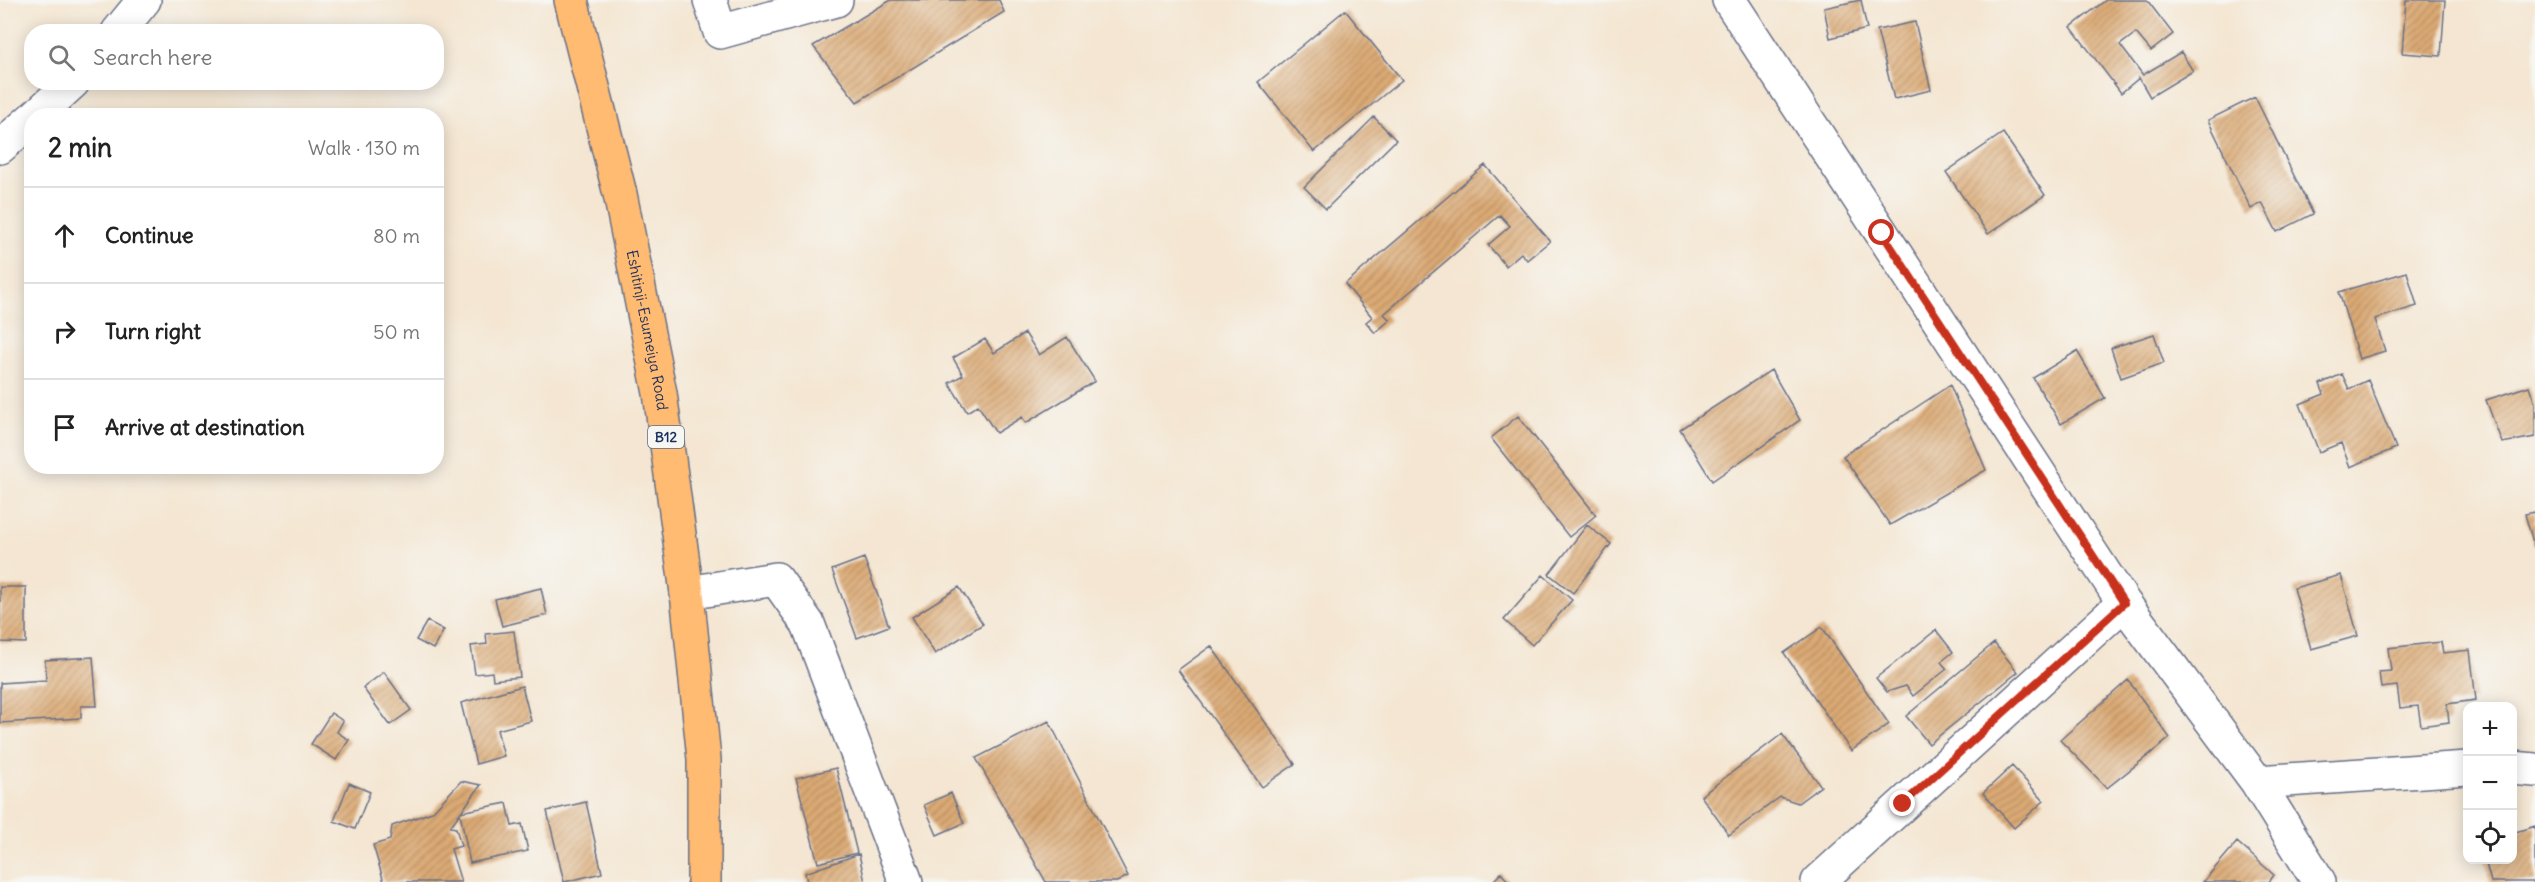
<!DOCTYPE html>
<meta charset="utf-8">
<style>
body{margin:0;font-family:Delius,sans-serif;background:#f2f2f2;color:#222}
.controls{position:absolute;right:18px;bottom:18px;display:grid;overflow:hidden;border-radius:12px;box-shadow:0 3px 15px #0003}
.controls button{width:54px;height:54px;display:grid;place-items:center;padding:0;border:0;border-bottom:2px solid #e0e0e0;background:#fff;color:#222;font:30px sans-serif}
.stop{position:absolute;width:18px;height:18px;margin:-14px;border:4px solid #c8321e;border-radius:50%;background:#fff}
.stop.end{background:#c8321e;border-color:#fff;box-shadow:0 2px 6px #0008}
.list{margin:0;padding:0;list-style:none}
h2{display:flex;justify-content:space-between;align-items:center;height:78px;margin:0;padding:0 24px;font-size:26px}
h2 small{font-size:20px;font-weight:400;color:#767676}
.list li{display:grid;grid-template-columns:39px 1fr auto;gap:18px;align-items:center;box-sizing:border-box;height:96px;padding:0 24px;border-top:2px solid #e0e0e0}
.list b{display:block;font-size:22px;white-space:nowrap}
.list em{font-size:20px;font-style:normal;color:#767676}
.icon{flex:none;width:33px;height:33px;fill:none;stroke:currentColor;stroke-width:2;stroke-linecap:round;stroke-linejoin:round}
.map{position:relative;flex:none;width:2535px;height:882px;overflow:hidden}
.search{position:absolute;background:#fff;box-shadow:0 3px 15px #0003;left:24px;top:24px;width:420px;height:66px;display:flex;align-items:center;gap:15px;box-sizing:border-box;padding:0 21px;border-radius:24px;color:#767676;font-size:22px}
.panel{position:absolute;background:#fff;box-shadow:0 3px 15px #0003;left:24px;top:108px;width:420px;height:366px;border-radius:24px}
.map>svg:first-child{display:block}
.building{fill:url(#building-hatch)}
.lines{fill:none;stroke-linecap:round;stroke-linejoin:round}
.minor-casing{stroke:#676f87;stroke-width:36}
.highway-casing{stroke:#676f87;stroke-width:36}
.minor{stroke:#fff;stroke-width:33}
.highway{stroke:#ffbb71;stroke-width:33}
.route{stroke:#c8321e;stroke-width:8}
.labels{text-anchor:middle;stroke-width:4.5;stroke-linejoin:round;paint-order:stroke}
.shield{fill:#f6f6f2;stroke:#5d6b8a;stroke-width:1.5}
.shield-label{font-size:14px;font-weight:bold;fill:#1b2f5e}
.street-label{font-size:15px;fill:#1b2f5e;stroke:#f6f6f2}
</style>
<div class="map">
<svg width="2535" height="882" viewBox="0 0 2535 882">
<defs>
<pattern id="building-hatch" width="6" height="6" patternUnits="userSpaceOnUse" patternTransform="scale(1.5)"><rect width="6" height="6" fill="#dcaa74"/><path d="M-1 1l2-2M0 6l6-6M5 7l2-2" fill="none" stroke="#b28b62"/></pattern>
</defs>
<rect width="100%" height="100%" fill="#f6f6f2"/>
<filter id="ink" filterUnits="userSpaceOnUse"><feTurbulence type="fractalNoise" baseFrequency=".0167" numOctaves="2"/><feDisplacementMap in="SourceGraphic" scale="12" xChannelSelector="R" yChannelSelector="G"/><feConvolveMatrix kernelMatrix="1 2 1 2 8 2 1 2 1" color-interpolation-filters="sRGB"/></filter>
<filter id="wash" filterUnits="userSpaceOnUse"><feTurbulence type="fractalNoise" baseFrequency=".008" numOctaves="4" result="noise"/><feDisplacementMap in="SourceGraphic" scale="24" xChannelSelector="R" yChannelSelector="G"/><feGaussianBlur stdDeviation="1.35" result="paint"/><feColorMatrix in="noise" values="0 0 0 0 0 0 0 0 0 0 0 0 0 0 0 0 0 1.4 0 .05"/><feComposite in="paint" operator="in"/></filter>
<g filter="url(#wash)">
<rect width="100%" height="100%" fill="#f4e6d2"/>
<g id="blocks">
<path class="building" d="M 891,0 L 999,0 L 1004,12 L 857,102 L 813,46 Z
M 1861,0 L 1867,29 L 1830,38 L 1824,8 Z
M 2106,0 L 2147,0 L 2173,34 L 2151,51 L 2136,33 L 2120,45 L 2143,75 L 2181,52 L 2193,71 L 2150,97 L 2139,78 L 2121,93 L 2071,27 Z
M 2406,0 L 2445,0 L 2441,56 L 2402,53 Z
M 1345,10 L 1402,80 L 1314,152 L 1258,82 Z
M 1915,22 L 1931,90 L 1894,99 L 1877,30 Z
M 2255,97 L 2313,214 L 2277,232 L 2262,203 L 2251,209 L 2208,120 Z
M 1374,117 L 1396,140 L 1326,209 L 1304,187 Z
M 2003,133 L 2045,195 L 1988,234 L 1946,172 Z
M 1485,165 L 1550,241 L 1527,260 L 1521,253 L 1506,266 L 1488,245 L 1510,226 L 1500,215 L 1384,314 L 1390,320 L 1375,333 L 1366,322 L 1372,317 L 1345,284 Z
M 2407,272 L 2417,306 L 2375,319 L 2385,351 L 2359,359 L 2339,292 Z
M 1025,333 L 1039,355 L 1067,337 L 1095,381 L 1026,423 L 1022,417 L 996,433 L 978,405 L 967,412 L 949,383 L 963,375 L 953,358 L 985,339 L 994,353 Z
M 2154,334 L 2164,363 L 2121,378 L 2111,348 Z
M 2077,351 L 2105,398 L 2061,424 L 2033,378 Z
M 1771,370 L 1800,420 L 1712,481 L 1680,429 Z
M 2342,374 L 2349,389 L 2368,380 L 2396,448 L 2350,467 L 2341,443 L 2319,452 L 2300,404 L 2324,394 L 2320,384 Z
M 1950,385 L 1986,470 L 1890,525 L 1843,456 Z
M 2529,386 L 2535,403 L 2535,437 L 2502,443 L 2486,400 Z
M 1518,416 L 1596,515 L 1569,537 L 1491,438 Z
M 2535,512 L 2535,545 L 2534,546 L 2525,514 Z
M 1587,525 L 1611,544 L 1573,593 L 1549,574 Z
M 864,558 L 889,626 L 857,638 L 832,570 Z
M 1543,575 L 1572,600 L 1532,645 L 1504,620 Z
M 2341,575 L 2358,636 L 2311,649 L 2294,588 Z
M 0,587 L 26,587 L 26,643 L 0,642 Z
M 959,587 L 983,624 L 935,654 L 912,617 Z
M 541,588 L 547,615 L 502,626 L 495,599 Z
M 427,621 L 444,630 L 433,649 L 416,640 Z
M 1822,627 L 1889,724 L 1851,751 L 1784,653 Z
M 1936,630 L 1953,652 L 1941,662 L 1947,669 L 1913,696 L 1906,686 L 1887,692 L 1876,678 Z
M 514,631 L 520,677 L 493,680 L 492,672 L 475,674 L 471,646 L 487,644 L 486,634 Z
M 2441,642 L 2443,653 L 2470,650 L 2476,700 L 2447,704 L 2449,722 L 2421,726 L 2418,706 L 2400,708 L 2397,686 L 2381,688 L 2379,672 L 2391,671 L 2388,648 Z
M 1994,643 L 2018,672 L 1929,744 L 1906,716 Z
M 1211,646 L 1295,764 L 1262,787 L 1178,670 Z
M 93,657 L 97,706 L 81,706 L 81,718 L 0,723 L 0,683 L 46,680 L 45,660 Z
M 384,672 L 411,710 L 390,725 L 363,688 Z
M 2128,680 L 2170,738 L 2107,788 L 2060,740 Z
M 522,686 L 531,721 L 497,730 L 504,756 L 476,764 L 461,703 Z
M 331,713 L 343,721 L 337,732 L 349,740 L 336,760 L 311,744 Z
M 1049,721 L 1128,876 L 1117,882 L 1046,882 L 976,758 Z
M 1782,734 L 1821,786 L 1798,803 L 1780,797 L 1729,835 L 1701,796 Z
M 2012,766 L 2044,801 L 2014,828 L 1983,793 Z
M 836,768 L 857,853 L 818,863 L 796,778 Z
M 461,781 L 481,785 L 461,812 L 507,803 L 512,826 L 522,824 L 528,851 L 470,863 L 460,813 L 450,827 L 456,828 L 461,846 L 451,849 L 461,882 L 384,882 L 373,845 L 390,840 L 392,826 L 432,812 Z
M 349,783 L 370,792 L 355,829 L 334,821 Z
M 951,793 L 964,823 L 937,835 L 924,805 Z
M 586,802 L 602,873 L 564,882 L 547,811 Z
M 2535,826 L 2535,882 L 2491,882 L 2485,860 L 2512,860 L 2512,847 L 2514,846 L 2512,833 Z
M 2237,842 L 2274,875 L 2269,882 L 2203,882 Z
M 859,854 L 865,882 L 807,882 L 805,873 Z
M 1501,873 L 1509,882 L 1492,882 Z"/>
</g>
</g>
<g filter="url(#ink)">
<use href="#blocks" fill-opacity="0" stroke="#676f87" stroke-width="1.5"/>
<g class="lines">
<g class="minor-casing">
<path id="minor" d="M 710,0 L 720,32 L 836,0
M 1729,0 L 2124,603 L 2257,782 L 2319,882
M 118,32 L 144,0
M 36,116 L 73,82
M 0,147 L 32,119
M 687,593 L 776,579 L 808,624 L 906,882
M 2512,768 L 2535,770
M 2257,782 L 2468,768
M 1818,882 L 2124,603"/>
</g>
<g class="highway-casing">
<g id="highway">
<path id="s1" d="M 571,0 L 620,194 L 660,393 L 687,593 L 704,759 L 704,882"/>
</g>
</g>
<use href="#minor" class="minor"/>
<use href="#highway" class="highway"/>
</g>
</g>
<g class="lines" filter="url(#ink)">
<path class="route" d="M 1882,233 L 2124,603 L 1903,804"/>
</g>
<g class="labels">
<rect class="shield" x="648" y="426" width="36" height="22" rx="4.5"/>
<g class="shield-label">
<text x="666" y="442">B12</text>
</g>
<g class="street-label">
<text dy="5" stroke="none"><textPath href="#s1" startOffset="339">Eshitinji-Esumeiya Road</textPath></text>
</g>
</g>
</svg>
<div class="controls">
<button>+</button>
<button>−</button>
<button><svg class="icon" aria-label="locate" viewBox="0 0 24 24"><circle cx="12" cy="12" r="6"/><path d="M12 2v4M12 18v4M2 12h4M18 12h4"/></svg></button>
</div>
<div class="stop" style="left:1882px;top:233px"></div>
<div class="stop end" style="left:1903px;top:804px"></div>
<div class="search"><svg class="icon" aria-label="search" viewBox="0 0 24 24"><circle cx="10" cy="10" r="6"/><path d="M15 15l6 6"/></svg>Search here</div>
<section class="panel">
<h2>2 min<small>Walk · 130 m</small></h2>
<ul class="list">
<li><svg class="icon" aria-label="ahead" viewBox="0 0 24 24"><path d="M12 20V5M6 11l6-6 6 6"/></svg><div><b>Continue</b></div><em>80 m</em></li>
<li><svg class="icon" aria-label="right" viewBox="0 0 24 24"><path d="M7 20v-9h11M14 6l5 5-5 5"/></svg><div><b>Turn right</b></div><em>50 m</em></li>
<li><svg class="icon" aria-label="arrive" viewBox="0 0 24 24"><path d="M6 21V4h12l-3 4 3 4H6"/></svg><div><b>Arrive at destination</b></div></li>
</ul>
</section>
</div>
